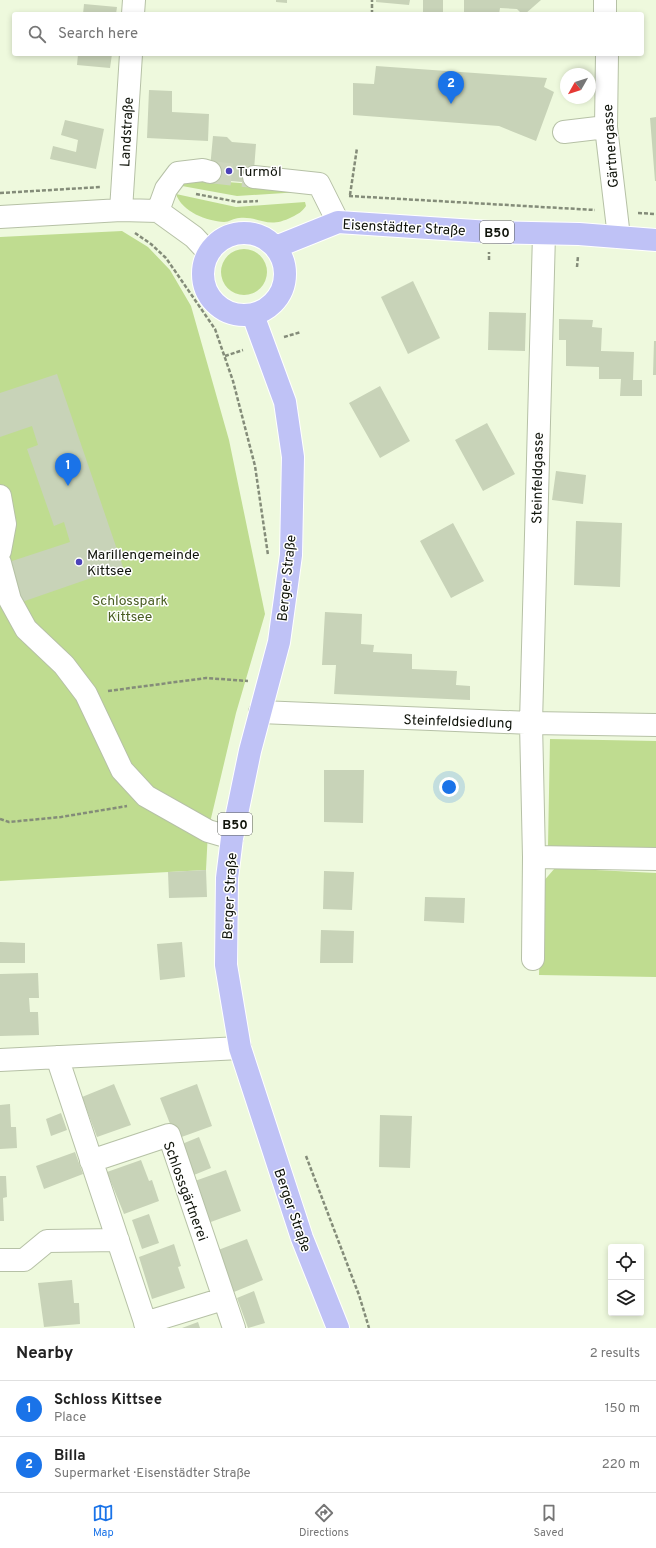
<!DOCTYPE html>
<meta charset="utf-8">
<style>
body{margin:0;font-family:Overpass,sans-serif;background:#f2f2f2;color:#222}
.controls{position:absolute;right:12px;bottom:12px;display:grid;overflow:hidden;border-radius:4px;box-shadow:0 2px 6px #0003}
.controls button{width:36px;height:36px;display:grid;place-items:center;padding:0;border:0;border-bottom:1px solid #e0e0e0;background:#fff;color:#222;font:20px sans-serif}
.compass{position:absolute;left:560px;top:68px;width:36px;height:36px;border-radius:50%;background:#fff;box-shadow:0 2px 6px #0003;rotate:231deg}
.you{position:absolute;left:449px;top:787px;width:14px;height:14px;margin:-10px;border:3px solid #fff;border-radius:50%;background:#1a73e8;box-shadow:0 0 0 6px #1a73e833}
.badge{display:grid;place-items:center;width:26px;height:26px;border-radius:50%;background:#1a73e8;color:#fff;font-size:13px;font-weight:700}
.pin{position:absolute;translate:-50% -33px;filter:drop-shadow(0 1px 2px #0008)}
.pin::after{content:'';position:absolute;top:21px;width:14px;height:12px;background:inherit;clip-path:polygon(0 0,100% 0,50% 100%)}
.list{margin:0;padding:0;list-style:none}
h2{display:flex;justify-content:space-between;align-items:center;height:52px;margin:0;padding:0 16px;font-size:17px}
h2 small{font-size:13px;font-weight:400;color:#767676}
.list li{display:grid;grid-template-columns:26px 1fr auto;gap:12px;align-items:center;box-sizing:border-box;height:56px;padding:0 16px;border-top:1px solid #e0e0e0}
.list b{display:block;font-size:15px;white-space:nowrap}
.list p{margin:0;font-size:13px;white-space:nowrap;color:#767676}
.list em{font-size:13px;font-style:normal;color:#767676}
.icon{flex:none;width:22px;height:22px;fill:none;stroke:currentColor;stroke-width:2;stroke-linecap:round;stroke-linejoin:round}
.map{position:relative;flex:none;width:656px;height:1328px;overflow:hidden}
.search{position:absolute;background:#fff;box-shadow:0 2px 6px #0003;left:12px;right:12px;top:12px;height:44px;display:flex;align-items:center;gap:10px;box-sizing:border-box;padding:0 14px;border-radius:4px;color:#767676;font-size:15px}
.sheet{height:164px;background:#fff}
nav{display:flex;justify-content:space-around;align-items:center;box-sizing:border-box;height:56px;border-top:1px solid #e0e0e0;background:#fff;font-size:11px;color:#767676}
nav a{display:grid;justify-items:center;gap:2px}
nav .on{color:#1a73e8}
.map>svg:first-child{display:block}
.green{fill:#bfdc90}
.building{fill:#c8d3b8}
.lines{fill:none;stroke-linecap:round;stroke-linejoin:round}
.minor-tunnel{stroke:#cdd6bd;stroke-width:22;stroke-dasharray:22 11;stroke-linecap:butt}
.minor-casing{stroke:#b6c1a6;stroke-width:24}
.major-casing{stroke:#fff;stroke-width:24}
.path{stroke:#848c79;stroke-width:2.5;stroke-dasharray:4 2;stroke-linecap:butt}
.minor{stroke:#fff;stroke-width:22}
.major{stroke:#bfc2f6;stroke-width:22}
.poi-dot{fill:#4c42b9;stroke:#fff;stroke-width:1.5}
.labels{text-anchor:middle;stroke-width:3;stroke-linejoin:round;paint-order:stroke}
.shield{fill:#fff;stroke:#575a54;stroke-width:1}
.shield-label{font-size:13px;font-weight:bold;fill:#0f130a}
.street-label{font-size:14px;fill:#0f130a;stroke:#fff}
.poi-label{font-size:14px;fill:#0f130a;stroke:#fff;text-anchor:start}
.park-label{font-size:14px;fill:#495d22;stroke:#fff}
</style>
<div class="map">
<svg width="656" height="1328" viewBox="0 0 656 1328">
<rect width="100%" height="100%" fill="#eef9dd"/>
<path class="green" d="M 188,179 L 293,187 L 300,192 L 237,196 L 182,186 Z
M 176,194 L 236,207 L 305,202 L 306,206 C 302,212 298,214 292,217 C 266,230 262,216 239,218 C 234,218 229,222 224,222 C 207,221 182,212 176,194 Z
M 122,231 L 148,247 L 170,270 L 191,306 L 229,440 L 265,614 L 236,713 L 208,831 L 206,870 L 0,881 L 0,237 Z
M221 272a23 23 0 1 1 46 0a23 23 0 1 1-46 0Z
M 550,739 L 656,741 L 656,849 L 548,846 Z
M 555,868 L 656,873 L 656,977 L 539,975 L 542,883 Z"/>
<path class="building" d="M 276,0 L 287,0 L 287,3 L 276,2 Z
M 376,0 L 410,0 L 409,5 L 376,2 Z
M 423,0 L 443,0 L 443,13 L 423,13 Z
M 464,0 L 541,0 L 525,14 L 522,14 L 517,9 L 500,8 L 499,14 L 464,14 Z
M 84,4 L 117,7 L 116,14 L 83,14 Z
M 78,54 L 112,54 L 110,68 L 77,65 Z
M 376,66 L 547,78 L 544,87 L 554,92 L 536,141 L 499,126 L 353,115 L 353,83 L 374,84 Z
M 149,90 L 172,91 L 172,112 L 209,114 L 208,141 L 147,138 Z
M 656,117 L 656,181 L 655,181 L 650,118 Z
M 65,120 L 104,129 L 96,169 L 50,159 L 53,146 L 76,152 L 78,140 L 61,135 Z
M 213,136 L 227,137 L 232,142 L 256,144 L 253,183 L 209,179 Z
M 413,281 L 440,338 L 408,354 L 381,297 Z
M 489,312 L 526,313 L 525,351 L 488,350 Z
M 559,319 L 593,320 L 592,327 L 602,328 L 601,351 L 634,352 L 633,380 L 642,380 L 642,396 L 620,396 L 621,379 L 599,379 L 599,367 L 566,366 L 566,340 L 559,340 Z
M 654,341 L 656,341 L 656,375 L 653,375 Z
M 57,374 L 123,567 L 19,603 L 6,563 L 70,542 L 64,522 L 54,526 L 27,449 L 38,445 L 32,426 L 0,437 L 0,393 Z
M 380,386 L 410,441 L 380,458 L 349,403 Z
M 487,423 L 515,474 L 483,491 L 455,440 Z
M 556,471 L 586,475 L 583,504 L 552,500 Z
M 576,521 L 622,523 L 620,587 L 574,585 Z
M 453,523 L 484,581 L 451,598 L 420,541 Z
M 325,612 L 362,614 L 361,644 L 374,645 L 373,652 L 412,654 L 412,669 L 457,671 L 456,685 L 470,686 L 470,700 L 334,694 L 336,665 L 322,665 Z
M 324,770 L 364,770 L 363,823 L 324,822 Z
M 206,870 L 207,897 L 169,898 L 168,872 Z
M 324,871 L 354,872 L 352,910 L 323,909 Z
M 425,897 L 465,898 L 464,923 L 424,921 Z
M 321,930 L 354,931 L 353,963 L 320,963 Z
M 0,942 L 25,943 L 25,963 L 0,963 Z
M 182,942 L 185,977 L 160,980 L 157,944 Z
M 38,973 L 39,998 L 29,998 L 30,1012 L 38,1012 L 39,1035 L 0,1036 L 0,974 Z
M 114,1084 L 131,1125 L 97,1137 L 82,1097 Z
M 197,1084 L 212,1126 L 176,1139 L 160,1098 Z
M 10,1104 L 11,1127 L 16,1127 L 17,1148 L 0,1149 L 0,1105 Z
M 61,1113 L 67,1130 L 51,1136 L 46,1119 Z
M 380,1115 L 412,1116 L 410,1168 L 379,1167 Z
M 199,1137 L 211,1168 L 194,1175 L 182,1144 Z
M 75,1152 L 83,1174 L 44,1189 L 36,1166 Z
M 141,1160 L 149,1181 L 152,1180 L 159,1201 L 124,1214 L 107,1172 Z
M 226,1170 L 241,1211 L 208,1223 L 192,1182 Z
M 0,1176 L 6,1176 L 7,1197 L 3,1198 L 4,1221 L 0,1221 Z
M 149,1214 L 159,1243 L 142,1249 L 132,1220 Z
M 247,1239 L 263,1280 L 229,1294 L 213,1252 Z
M 174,1244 L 181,1266 L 178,1267 L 185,1288 L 152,1299 L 139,1257 Z
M 72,1280 L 74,1303 L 79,1303 L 80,1324 L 44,1327 L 38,1283 Z
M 254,1291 L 265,1323 L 248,1328 L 237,1298 Z
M 198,1322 L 200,1328 L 182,1328 Z"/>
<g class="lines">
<path class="minor-tunnel" d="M 210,172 L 254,177"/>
<g class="minor-casing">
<path id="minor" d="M 605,0 L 605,14
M 133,14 L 134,0
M 607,54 L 606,127 L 619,237
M 564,132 L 606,127
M 254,177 L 319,184 L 338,222
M 121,210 L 131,54
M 158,211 L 166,189 L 178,173 L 203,170 L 210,172
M 0,217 L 121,210 L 158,211 L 194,237 L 208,252
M 0,496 L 5,524 L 0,551
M 0,563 L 10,600 L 26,629 L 64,665 L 86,694 L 122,770 L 146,796 L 208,831 L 232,838
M 260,712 L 531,723 L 656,725
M 534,857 L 656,859
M 533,959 L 534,857 L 531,723 L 544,234
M 57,1057 L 147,1328
M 0,1060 L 240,1048
M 91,1161 L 169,1135 L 234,1328
M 0,1260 L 24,1260 L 47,1241 L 118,1240
M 145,1323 L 223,1299"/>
</g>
<g class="major-casing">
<path id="major" d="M203 274a41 41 0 1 1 82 0a41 41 0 1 1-82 0Z
M 276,247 L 338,222 L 490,232 L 579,234 L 656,240
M 253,315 L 285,402 L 293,457 L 291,555 L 279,642 L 250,751 L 232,838 L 227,878 L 226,965 L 240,1048 L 302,1238 L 338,1328"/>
</g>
<path class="path" d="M 372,14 L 372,0
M 0,193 L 101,187
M 196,194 L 238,202 L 258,201
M 350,195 L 357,148
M 349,196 L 595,210
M 638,213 L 656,214
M 135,233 L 151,244 L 166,258 L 215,329 L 233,381 L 255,466 L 268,555
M 489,260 L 489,252
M 577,267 L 578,256
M 284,337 L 301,332
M 225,356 L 243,350
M 108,691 L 206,678 L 248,681
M 0,819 L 9,822 L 61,817 L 127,806
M 306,1156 L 359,1295 L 369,1328"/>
<use href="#minor" class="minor"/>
<use href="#major" class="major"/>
</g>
<g class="poi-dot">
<circle cx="229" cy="171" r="4"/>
<circle cx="79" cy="562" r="4"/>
</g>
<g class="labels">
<g class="shield">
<rect x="480" y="221" width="34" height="22" rx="3"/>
<rect x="218" y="813" width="34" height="22" rx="3"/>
</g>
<g class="shield-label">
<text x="497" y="237">B50</text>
<text x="235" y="829">B50</text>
</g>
<g class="street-label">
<text transform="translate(126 132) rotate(-87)" y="5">Landstraße</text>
<text transform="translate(610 146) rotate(-94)" y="5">Gärtnergasse</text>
<text transform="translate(404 227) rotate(3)" y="5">Eisenstädter Straße</text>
<text transform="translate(537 478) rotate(-89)" y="5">Steinfeldgasse</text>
<text transform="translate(286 578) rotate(-84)" y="5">Berger Straße</text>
<text transform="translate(458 721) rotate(2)" y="5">Steinfeldsiedlung</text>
<text transform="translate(229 896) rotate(-87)" y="5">Berger Straße</text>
<text transform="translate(186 1191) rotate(70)" y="5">Schlossgärtnerei</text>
<text transform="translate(293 1210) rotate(71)" y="5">Berger Straße</text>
</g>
<g class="poi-label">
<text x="237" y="176">Turmöl</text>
<text x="87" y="559">Marillengemeinde<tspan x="87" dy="16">Kittsee</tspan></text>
</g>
<g class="park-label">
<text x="130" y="605">Schlosspark<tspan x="130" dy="16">Kittsee</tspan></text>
</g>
</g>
</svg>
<div class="controls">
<button><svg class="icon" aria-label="locate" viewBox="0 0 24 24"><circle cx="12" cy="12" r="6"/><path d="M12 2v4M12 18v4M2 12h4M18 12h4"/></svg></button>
<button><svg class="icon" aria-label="layers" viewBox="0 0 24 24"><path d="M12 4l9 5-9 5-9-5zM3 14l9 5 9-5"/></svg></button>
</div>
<svg class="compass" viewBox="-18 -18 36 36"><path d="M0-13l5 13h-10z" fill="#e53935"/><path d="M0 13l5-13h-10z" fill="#767676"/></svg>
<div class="you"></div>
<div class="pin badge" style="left:68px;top:486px">1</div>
<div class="pin badge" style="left:451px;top:104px">2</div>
<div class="search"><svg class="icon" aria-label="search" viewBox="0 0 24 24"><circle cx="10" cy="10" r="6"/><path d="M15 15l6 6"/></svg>Search here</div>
</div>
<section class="sheet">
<h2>Nearby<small>2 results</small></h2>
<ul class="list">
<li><span class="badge">1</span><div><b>Schloss Kittsee</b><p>Place</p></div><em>150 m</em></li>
<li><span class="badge">2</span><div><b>Billa</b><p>Supermarket · Eisenstädter Straße</p></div><em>220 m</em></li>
</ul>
</section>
<nav>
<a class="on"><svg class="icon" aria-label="map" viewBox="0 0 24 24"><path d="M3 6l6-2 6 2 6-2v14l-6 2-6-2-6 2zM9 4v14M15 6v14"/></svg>Map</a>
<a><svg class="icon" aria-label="directions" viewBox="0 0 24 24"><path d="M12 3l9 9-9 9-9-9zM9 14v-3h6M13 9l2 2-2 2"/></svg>Directions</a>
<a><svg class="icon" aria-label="saved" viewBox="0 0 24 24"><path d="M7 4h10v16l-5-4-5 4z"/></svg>Saved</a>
</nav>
